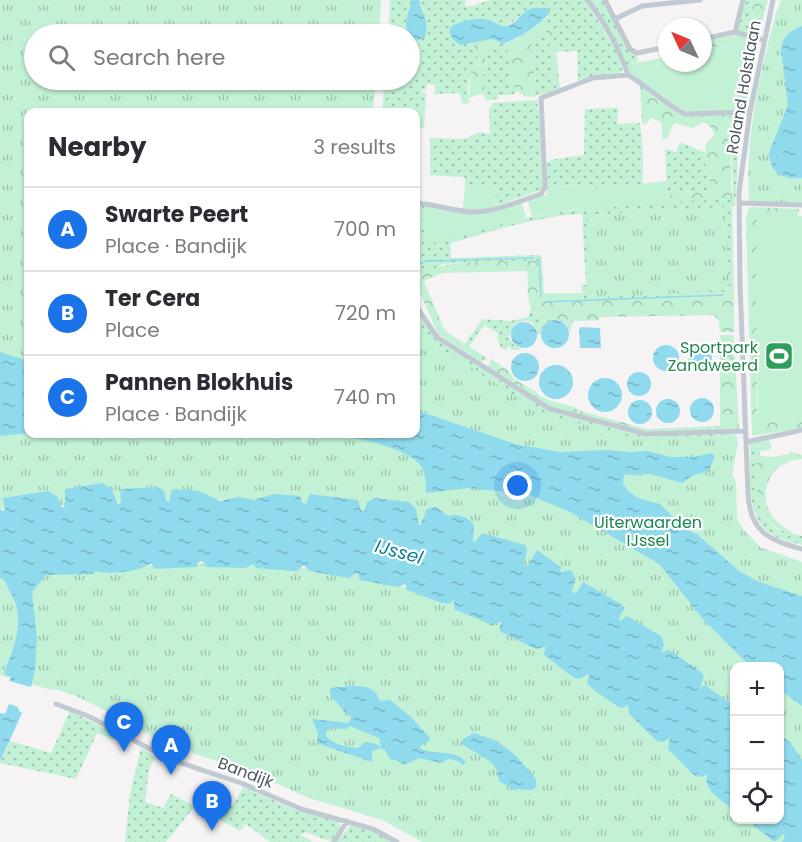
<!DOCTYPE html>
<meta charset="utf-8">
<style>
body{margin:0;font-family:Poppins,sans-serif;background:#f7f7f7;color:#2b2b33}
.controls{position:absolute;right:18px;bottom:18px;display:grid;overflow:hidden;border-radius:12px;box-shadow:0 2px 4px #0004}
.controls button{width:54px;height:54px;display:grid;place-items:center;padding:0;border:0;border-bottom:2px solid #e1e1e2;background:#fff;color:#2b2b33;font:30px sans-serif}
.compass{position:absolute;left:658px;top:18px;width:54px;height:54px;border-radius:50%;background:#fff;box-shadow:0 2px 4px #0004;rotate:314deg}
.you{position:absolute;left:518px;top:486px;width:21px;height:21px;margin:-15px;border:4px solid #fff;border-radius:50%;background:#1a73e8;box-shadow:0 0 0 9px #1a73e833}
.badge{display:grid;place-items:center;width:39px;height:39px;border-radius:50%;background:#1a73e8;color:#fff;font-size:20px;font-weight:700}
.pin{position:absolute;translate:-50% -50px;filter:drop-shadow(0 2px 3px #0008)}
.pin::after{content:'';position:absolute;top:32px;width:21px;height:18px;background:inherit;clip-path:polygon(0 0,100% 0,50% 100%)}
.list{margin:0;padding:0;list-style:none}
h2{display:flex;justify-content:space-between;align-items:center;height:78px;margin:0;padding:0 24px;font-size:26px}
h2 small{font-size:20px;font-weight:400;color:#7c7c81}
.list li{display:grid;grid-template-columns:39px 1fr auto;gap:18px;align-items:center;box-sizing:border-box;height:84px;padding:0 24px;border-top:2px solid #e1e1e2}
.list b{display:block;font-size:22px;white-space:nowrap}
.list p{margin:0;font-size:20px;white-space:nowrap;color:#7c7c81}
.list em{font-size:20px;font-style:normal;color:#7c7c81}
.icon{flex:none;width:33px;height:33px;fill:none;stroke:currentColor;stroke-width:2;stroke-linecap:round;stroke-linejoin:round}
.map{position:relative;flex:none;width:802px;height:842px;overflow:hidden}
.search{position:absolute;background:#fff;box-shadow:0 2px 4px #0004;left:24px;top:24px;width:396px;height:66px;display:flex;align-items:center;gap:15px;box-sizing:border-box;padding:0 21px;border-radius:33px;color:#7c7c81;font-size:22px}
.panel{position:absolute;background:#fff;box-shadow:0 2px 4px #0004;left:24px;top:108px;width:396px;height:330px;border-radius:12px}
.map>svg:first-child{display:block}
.grass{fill:url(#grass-dots);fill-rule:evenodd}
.forest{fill:url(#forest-crowns)}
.park{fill:url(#park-tufts)}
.garden{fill:#c3f1d5}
.water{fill:url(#water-ripples);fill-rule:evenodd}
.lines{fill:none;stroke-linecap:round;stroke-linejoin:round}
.stream{stroke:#90daee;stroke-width:1.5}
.minor{stroke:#c1cad2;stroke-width:5}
.labels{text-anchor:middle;stroke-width:4.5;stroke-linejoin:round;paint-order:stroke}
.street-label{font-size:16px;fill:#4a5661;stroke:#fff}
.leisure-label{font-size:16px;fill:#27864d;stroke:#fff;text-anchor:end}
.park-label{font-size:16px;fill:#17864f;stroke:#fff}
.water-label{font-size:18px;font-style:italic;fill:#0c7c9b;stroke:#fff}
</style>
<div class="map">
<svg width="802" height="842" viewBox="0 0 802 842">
<defs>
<pattern id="grass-dots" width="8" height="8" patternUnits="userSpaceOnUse" patternTransform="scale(1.5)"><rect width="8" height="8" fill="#c3f1d5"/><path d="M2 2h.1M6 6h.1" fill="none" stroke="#a0c6b0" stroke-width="1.8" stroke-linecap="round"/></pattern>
<pattern id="forest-crowns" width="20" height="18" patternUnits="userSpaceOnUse" patternTransform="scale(1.5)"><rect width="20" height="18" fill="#c3f1d5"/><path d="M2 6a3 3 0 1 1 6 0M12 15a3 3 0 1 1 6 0" fill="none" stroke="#a0c6b0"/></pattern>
<pattern id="park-tufts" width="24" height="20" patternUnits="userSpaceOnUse" patternTransform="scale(1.5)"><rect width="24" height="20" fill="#c3f1d5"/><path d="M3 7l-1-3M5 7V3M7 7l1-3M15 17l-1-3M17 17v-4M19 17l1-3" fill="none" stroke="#a0c6b0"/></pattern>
<pattern id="water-ripples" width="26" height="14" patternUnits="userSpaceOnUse" patternTransform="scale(1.5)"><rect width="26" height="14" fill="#90daee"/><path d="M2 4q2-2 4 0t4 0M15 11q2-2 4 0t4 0" fill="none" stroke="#78b4c4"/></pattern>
</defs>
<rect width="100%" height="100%" fill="#f5f3f3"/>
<path class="grass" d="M 390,0 L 466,0 L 465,6 L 472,6 L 490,0 L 585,0 L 616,49 L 623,72 L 578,80 L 577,51 L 555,52 L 548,25 L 544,19 L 547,17 L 546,8 L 529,9 L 508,25 L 501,26 L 493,21 L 471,19 L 457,24 L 473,42 L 480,66 L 471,71 L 468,88 L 469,103 L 462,104 L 460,93 L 434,94 L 436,85 L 427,84 L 426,89 L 422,90 L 422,92 L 426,93 L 425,110 L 389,107 L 388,112 L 382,112 L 385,80 L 410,80 L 410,34 L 388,34 Z
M 588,0 L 604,0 L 632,53 L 637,54 L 638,62 L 631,64 L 634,76 L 630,74 Z
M 745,0 L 750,0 L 754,27 L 756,31 L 759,33 L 758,36 L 737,31 Z
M 545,29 L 550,45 L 557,90 L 532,97 C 539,80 530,58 532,40 Z
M 750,38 L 757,40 L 757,48 L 744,110 L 730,111 Z
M 493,39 L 503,44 L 507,43 L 511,85 L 530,97 L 526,97 L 517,91 L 512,95 L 498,95 L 498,99 L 485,100 L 483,74 L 486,70 L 485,55 Z
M 537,100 L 540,125 L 542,186 L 541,190 L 496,206 L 495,186 L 465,184 L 465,177 L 430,175 L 430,138 L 464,139 L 480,132 L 490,134 L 489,109 L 493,103 Z
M 618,108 L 617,124 L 640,123 L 643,150 L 643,184 L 586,190 L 585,184 L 547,189 L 545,163 L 555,159 L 584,155 L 585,109 Z
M 729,114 L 743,114 L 739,145 L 735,206 L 732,207 L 734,295 L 584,300 L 581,285 L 586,285 L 582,214 C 537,216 494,231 451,243 L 451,258 L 541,255 L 542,261 L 490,261 L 443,264 L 416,280 L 416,205 L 430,206 L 422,222 L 430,244 C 462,235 495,224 527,218 C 592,205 667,200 732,199 L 733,186 ZM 726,207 L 586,220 L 590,215 Z
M 680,142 L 704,152 L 706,159 L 705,172 L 712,186 L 709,192 C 696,190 679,191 667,197 L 665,149 L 676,152 Z
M 416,308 L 436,338 L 551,412 L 650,437 L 672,435 L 735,434 L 718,438 L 671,446 L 605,441 L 419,365 Z
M 531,309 L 538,315 L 574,321 L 571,325 L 571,333 L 567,325 L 560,320 C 549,318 542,324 541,334 L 538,334 L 533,323 L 525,320 L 515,324 L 509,337 L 514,345 L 522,350 L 511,350 L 510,347 L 507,347 L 507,350 L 501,348 L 497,338 L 499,334 L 484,325 L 469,347 L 465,344 L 482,319 L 511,321 L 528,317 Z
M 756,442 L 760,505 L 763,515 L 776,529 L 802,536 L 802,545 C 793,542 783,541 775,536 C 743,520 751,474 750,444 Z
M 70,711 L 98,725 L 130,743 L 129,745 L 97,733 L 76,779 L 0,763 L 10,741 L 51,753 Z
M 141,748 L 155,757 L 149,770 L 145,802 L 163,808 L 171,794 L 195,806 L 166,842 L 125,842 L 130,794 Z
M 243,787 L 295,810 L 337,821 L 339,823 L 341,828 L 332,842 L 305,832 L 301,835 L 313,842 L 270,842 L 246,824 L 240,831 L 210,814 L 220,800 L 233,806 Z
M 350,826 L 374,831 L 394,842 L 336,842 Z"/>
<path class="forest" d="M 750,0 L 768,0 L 759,33 L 756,31 L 754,27 Z
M 544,19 C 558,37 557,66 560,88 L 557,90 L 550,45 L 545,29 L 532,40 C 530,58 539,80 532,97 L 530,97 L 511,85 L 507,43 L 516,39 Z
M 736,35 L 750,38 L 748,41 L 703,50 L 703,41 Z
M 493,39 L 493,45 C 485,55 484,56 486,70 L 483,74 L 485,95 L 480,94 L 469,98 L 471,71 L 480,66 L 473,42 Z
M 640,84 L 680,114 L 729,114 L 732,199 L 667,202 L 667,197 C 679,191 696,190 709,192 C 715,183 706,179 705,170 C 705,167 706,164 706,161 C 705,149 703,144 714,136 C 715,130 708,124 703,122 L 693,128 L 674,123 L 668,137 L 663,140 L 661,122 L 651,118 L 645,125 L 642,122 Z
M 749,207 L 799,209 L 797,217 L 757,217 L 757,402 L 758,419 L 802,419 L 802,428 L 752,436 L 746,218 Z
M 490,261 L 542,261 L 544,293 L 582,293 L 584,300 L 734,295 L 734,332 L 720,332 L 719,321 L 714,315 L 602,317 L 599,317 L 599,320 C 584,321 540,323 531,308 C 526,299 529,281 527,271 L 442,273 L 424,281 L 443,327 L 448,333 L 487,358 L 481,362 L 438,334 L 416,284 L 416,280 C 436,261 464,263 490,261 Z
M 720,335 L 732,335 L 734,337 L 739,430 L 654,433 L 549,407 L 489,369 L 488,366 L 491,359 L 509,371 L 514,379 L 535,391 L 539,395 L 551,401 L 575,407 L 577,410 L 647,429 L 720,426 Z
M 769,439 L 772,447 L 769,450 L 760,451 L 760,456 L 772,457 L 790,454 L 789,451 L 802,455 L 802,459 C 772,460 755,492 773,517 C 779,525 790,530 794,535 C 744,520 762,483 755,444 L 757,441 Z"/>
<path class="park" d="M 0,0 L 381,0 L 379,34 L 34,34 L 34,80 L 376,80 L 373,112 L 28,112 L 28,434 L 416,434 L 416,320 L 432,343 L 544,414 L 648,441 L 736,434 L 738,443 L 732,475 L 736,482 L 737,518 L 743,529 L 760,547 L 802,562 L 802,770 L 780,752 L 780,666 L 734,666 L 734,717 L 622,621 L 524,566 L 473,542 L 418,523 L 362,511 L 303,503 L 253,500 L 168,499 L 0,509 Z
M 781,0 L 802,0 L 802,203 L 749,201 C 745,140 759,77 775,17 C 776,11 779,6 781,0 Z
M 726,207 L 729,290 L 591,298 L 586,220 L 590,215 Z
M 252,563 L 355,573 L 453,601 L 499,624 L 544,648 L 586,676 L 669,739 L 705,776 L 734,801 L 734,820 L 761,820 L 799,842 L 422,842 L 383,820 L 309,798 L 248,771 L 198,755 L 154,737 L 103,709 L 78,697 L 58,690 L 48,689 L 0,675 L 0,577 L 96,571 L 149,565 Z"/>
<path class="garden" d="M 748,41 L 730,111 L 688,112 L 674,106 L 634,76 L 631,64 L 667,57 L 667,63 L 703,63 L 703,50 Z
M 389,107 L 425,110 L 424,128 L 416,128 L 416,112 L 388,112 Z
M 666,181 L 667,202 L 663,203 L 573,210 L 532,217 L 528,200 L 547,195 L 547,189 L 585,184 L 586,190 Z
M 465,184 L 495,186 L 496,206 L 481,210 L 463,209 Z
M 522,203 L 526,218 L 430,244 L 422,226 L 423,213 L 430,206 L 465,213 Z
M 802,216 L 802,419 L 758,419 L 756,298 L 757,217 Z"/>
<path class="water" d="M 412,0 L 419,0 C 421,15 430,19 425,37 L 413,42 L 410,40 L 410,34 L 407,34 C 404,21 409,12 412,0 Z
M 533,8 L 546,8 L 550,12 C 542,24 517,39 503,44 L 493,39 L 460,45 C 454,41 447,34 451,27 C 462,20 479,16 492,21 C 497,23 500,27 506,26 C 517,24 522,10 533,8 Z
M 802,26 L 802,178 C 784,180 770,173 769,153 L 788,105 L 781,49 C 783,36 791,30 802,26 Z
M541 334a14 14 0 1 1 28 0a14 14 0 1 1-28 0Z
M511 335a13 13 0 1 1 26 0a13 13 0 1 1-26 0Z
M 581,327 L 600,328 L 601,348 L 580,348 L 579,329 Z
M688 357a12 12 0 1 1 24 0a12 12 0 1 1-24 0Z
M653 358a13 13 0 1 1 26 0a13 13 0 1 1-26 0Z
M 0,352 L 28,361 L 28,433 L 0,436 Z
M511 367a14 14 0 1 1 28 0a14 14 0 1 1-28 0Z
M539 382a17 17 0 1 1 34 0a17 17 0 1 1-34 0Z
M627 384a12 12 0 1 1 24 0a12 12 0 1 1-24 0Z
M588 395a17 17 0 1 1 34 0a17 17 0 1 1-34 0Z
M690 410a12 12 0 1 1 24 0a12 12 0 1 1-24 0Z
M656 411a12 12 0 1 1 24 0a12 12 0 1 1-24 0Z
M628 412a12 12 0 1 1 24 0a12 12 0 1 1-24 0Z
M 416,410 L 515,444 L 560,452 L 607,450 L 629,452 L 648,451 L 671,457 L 693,457 L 711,453 L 715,456 L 709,471 L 692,476 L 682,483 L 650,474 L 624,475 L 623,484 L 628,491 L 638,498 L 660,504 L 683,527 L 698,535 L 739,571 L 759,582 L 802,596 L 802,706 L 780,690 L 780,666 L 750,666 L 703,619 L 659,564 L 572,513 L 528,494 L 469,488 L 426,493 C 426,485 426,477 423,469 C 413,448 358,439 336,434 L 416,434 Z
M 102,483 L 111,488 L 118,504 L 121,502 L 120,489 L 158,487 L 164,491 L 166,500 L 169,501 L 171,491 L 174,489 L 199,491 L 220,501 L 239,497 L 253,500 L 274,494 L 300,496 L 302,502 L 306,504 L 310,494 L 358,500 L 361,510 L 364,512 L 367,502 L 376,498 L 409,502 L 416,509 L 419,525 L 421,524 L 427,509 L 436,507 L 448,516 C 457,513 468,516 474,525 L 473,542 L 476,541 L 482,533 L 525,545 L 527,549 L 524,566 L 528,566 L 537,550 L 561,567 L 560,572 L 571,570 L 576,579 L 572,590 L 573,593 L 577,592 L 583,582 L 621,604 L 624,609 L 619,618 L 620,621 L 627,616 L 661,636 L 664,644 L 661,653 L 669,650 L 701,672 L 704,676 L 700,688 L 705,685 L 734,706 L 734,809 C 722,802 703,790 707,775 L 700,777 L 695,776 L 668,749 L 670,738 L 663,742 L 657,741 L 629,714 L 628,706 L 620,708 L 595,691 L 587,683 L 589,677 L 587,675 L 579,679 L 573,677 L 544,655 L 545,647 L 536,649 L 501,632 L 499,629 L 501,622 L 492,625 L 454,609 L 454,600 L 450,604 L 442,603 L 407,590 L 405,584 L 398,587 L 360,580 L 358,574 L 356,573 L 349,578 L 309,571 L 304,565 L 297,571 L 293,571 L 256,568 L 253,564 L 246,568 L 207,567 L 202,561 L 199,562 L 196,567 L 155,569 L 151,563 C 139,572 112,575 96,571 L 93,574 L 46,575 L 32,592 L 37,638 L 35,670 L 31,687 L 9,681 L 11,677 L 4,674 C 12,651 23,629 16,604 C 13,595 6,587 4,578 L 1,578 L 0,581 L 0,509 L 3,511 L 5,509 L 3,498 L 48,491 L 58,497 L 62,508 L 65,506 L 65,489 Z
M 350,686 C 364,686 375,686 380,701 L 390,700 L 411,717 L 430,738 L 428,742 L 420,745 L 421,749 C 434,755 459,749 466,763 L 463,765 L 458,761 L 449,759 L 441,763 L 419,758 L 405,765 L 396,760 L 390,759 L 385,750 L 380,748 L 372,751 L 372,762 L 319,744 L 317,739 L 318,733 L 312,719 L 348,723 L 351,718 L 351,715 L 346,714 L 330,694 L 330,688 ZM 350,726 L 379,738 L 381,747 L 376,744 L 365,742 L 358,748 C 347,747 334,745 326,736 L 326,732 L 330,728 L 346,729 Z
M 9,704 L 18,707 L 19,711 L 22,713 L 0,762 L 0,713 L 5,714 Z
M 474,733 L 497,741 L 515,755 L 533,775 L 536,780 L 536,787 L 533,790 L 513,789 L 499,781 L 497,770 L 491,762 L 462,744 L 463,739 Z
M 780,735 L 790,742 L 802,760 L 802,842 L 782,842 L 785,836 L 783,834 L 776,841 L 773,841 L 747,820 L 780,820 Z"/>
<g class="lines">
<path class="stream" d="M 539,258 L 541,296
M 419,264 L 426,261 L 533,258
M 545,302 L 723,295"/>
<path class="minor" d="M 587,0 C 605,22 619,49 628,75 C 648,86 664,104 685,114 L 750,112
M 605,0 L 630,49 L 637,53 L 667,47
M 743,0 L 735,32 L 764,40
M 773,0 L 750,112 L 739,192 L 740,284 L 748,494 C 750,532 769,540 802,549
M 615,19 L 642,6 L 700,0
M 703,39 L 735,32
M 416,203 C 435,204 453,211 472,212 C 494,212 520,201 541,194 L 545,187 L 541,98 L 593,78 L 628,75
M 739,203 L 802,205
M 416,306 L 437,337 L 550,409 L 647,434 L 745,431
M 746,442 L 802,430
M 56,704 L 88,716 L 169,759 L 241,783 L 301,809 L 373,829 L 397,842
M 334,842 L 347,821"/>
</g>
<defs>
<g id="stadium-square" transform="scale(1.5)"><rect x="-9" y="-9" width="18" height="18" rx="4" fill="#2e9e5b" stroke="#fff"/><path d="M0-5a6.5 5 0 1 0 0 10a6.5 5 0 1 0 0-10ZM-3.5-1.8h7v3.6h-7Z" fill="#fff"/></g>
</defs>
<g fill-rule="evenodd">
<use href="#stadium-square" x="779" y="356"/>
</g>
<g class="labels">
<g class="street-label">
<text transform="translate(743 87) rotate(-80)" y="6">Roland Holstlaan</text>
<text transform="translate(246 772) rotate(21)" y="6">Bandijk</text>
</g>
<g class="leisure-label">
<text x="758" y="353">Sportpark<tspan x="758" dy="18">Zandweerd</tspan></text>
</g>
<g class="park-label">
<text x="648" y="528">Uiterwaarden<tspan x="648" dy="18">IJssel</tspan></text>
</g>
<g class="water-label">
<text transform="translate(399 552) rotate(15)" y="6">IJssel</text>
</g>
</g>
</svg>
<div class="controls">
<button>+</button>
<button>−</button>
<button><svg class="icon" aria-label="locate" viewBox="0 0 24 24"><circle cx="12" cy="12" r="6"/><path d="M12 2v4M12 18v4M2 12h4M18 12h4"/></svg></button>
</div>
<svg class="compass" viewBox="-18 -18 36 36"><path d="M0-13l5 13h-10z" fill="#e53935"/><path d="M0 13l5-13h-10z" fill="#7c7c81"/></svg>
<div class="you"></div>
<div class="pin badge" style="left:171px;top:775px">A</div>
<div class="pin badge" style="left:212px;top:831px">B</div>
<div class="pin badge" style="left:124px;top:752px">C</div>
<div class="search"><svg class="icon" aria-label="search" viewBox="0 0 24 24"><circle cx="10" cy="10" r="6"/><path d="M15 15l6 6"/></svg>Search here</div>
<section class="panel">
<h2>Nearby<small>3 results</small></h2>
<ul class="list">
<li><span class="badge">A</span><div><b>Swarte Peert</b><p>Place · Bandijk</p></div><em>700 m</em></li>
<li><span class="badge">B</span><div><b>Ter Cera</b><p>Place</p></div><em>720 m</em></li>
<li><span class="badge">C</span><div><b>Pannen Blokhuis</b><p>Place · Bandijk</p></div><em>740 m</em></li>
</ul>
</section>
</div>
